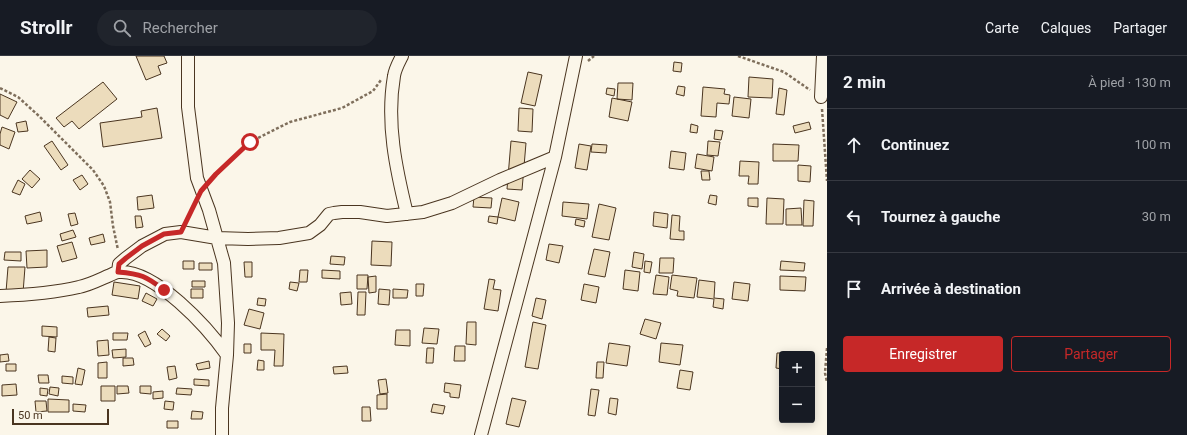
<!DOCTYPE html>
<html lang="fr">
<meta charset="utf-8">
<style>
body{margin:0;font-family:Roboto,sans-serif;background:#20242c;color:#f1f3f6}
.controls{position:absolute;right:12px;bottom:12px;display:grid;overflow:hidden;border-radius:4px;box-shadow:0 2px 10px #0003}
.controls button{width:36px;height:36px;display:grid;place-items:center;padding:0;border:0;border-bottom:1px solid #363941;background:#171b24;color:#f1f3f6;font:20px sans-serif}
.scale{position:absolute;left:12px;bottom:10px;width:97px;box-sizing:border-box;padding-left:4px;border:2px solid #4a3520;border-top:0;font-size:11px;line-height:14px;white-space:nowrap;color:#4a3520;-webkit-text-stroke:3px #fbf6e9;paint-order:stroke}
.stop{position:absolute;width:12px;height:12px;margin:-9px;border:3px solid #c62828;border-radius:50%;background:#fff}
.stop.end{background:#c62828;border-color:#fff;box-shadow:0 1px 4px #0008}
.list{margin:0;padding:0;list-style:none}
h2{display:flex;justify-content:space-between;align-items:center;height:52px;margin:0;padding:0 16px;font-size:17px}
h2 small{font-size:13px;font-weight:400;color:#9ea1a6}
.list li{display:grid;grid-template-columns:26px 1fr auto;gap:12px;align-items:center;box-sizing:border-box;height:72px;padding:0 16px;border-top:1px solid #363941}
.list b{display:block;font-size:15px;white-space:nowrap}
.list em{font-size:13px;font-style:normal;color:#9ea1a6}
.actions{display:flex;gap:8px;padding:12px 16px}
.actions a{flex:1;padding:9px 0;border:1px solid #c62828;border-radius:4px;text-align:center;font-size:14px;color:#c62828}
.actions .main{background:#c62828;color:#fff}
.icon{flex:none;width:22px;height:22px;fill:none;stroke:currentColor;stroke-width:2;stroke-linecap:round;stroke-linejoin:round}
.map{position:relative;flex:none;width:827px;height:379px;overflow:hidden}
header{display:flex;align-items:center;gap:24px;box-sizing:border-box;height:56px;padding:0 20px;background:#171b24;border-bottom:1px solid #363941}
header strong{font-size:19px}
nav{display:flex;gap:22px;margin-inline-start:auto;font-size:14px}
.search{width:280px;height:36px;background:#20242c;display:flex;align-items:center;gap:10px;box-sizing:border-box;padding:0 14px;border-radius:22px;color:#9ea1a6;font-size:15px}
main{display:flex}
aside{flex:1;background:#171b24}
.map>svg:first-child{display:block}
.building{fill:#ecdcbc;stroke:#4a3520}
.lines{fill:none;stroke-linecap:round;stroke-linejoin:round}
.street-casing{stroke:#4a3520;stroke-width:14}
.path{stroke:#7f6f5c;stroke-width:2.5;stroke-dasharray:3 2;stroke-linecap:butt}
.street{stroke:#fbf6e9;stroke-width:12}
.route{stroke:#c62828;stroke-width:5}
</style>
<header>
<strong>Strollr</strong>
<div class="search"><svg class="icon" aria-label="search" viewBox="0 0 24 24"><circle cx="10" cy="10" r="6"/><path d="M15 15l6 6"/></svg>Rechercher</div>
<nav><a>Carte</a><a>Calques</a><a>Partager</a></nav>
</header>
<main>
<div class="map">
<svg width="827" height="379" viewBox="0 0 827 379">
<rect width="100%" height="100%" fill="#fbf6e9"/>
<path class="building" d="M 136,0 L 164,0 L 167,7 L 158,10 L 161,18 L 146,24 Z
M 674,6 L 682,7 L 681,16 L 673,15 Z
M 528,16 L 542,19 L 535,50 L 521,47 Z
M 749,21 L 773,23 L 772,42 L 748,41 Z
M 103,26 L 117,43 L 79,73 L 72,65 L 64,71 L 56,62 Z
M 618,27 L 633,27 L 632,44 L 617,43 Z
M 678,30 L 685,31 L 684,40 L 676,38 Z
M 703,31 L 725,33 L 724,38 L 730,39 L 729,48 L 717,47 L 716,61 L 701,60 Z
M 607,32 L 615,33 L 614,40 L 606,38 Z
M 779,32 L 787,34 L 784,59 L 776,58 Z
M 0,38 L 17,46 L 8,63 L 0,59 Z
M 734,41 L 751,43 L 749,62 L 732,60 Z
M 612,42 L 632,46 L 628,65 L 609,61 Z
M 157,52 L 162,82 L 103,91 L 100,67 L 142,61 L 141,55 Z
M 519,52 L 533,53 L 532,76 L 518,75 Z
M 26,65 L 28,75 L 18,76 L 16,67 Z
M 809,66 L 811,73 L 795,77 L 793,70 Z
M 691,68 L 698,70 L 697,77 L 690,76 Z
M 2,71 L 15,76 L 9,93 L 0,89 L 0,78 Z
M 715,74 L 723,75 L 721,84 L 714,83 Z
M 52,85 L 68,109 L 61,114 L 44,90 Z
M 511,85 L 526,87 L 522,134 L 507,133 Z
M 708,85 L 720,86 L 718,100 L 707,99 Z
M 579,88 L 591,90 L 587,114 L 575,112 Z
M 592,88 L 607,89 L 606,97 L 591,96 Z
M 773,88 L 799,89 L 798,105 L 773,105 Z
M 671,95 L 686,97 L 684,114 L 669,112 Z
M 697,98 L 714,101 L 712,115 L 695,112 Z
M 740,105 L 759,106 L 758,128 L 748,128 L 749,120 L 739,120 Z
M 798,109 L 811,110 L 810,126 L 798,125 Z
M 30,114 L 40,123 L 32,132 L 22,123 Z
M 701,115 L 709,115 L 710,124 L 702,124 Z
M 82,119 L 88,128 L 80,134 L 73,124 Z
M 18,124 L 25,128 L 20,139 L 12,136 Z
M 152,139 L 154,152 L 138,154 L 137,141 Z
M 710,139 L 717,140 L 716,149 L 708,147 Z
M 474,141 L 492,142 L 491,152 L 473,151 Z
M 502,142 L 519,146 L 515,165 L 498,161 Z
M 748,142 L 758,142 L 758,151 L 748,150 Z
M 767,142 L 784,143 L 783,168 L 766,168 Z
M 804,144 L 814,145 L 813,170 L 803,170 Z
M 563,146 L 589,148 L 587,163 L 562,160 Z
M 599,148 L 616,152 L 609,184 L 592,181 Z
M 801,152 L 802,169 L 786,169 L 786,153 Z
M 40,156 L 42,165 L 27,168 L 25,160 Z
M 654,156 L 668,158 L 667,172 L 653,170 Z
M 75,157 L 78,168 L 71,170 L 68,158 Z
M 672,159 L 680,160 L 679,175 L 684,175 L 684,184 L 670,183 Z
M 135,160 L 141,160 L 143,171 L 136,172 Z
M 489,160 L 498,161 L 497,168 L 488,166 Z
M 576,163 L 585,165 L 584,171 L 575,169 Z
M 73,174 L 76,181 L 62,185 L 60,178 Z
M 103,178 L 105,186 L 91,189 L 89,182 Z
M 372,185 L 392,186 L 391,210 L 371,209 Z
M 72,186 L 77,202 L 62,206 L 57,190 Z
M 549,188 L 563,190 L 559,207 L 546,204 Z
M 594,193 L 610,196 L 605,221 L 588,218 Z
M 47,194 L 47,211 L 27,212 L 26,195 Z
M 5,196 L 21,196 L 21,205 L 4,204 Z
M 634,196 L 644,198 L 642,213 L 632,211 Z
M 331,200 L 345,201 L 344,209 L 330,208 Z
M 660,202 L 674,202 L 673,217 L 659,217 Z
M 183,205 L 194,205 L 194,213 L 183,213 Z
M 645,205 L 652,206 L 650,217 L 644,216 Z
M 781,205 L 805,207 L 804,215 L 780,214 Z
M 244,206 L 252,206 L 252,221 L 245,221 Z
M 199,207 L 212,207 L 212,214 L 199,214 Z
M 8,211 L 25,211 L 23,237 L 6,236 Z
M 300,214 L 308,214 L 307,226 L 299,226 Z
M 322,214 L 340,215 L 340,223 L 322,222 Z
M 625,214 L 640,216 L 638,235 L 623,233 Z
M 357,219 L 368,219 L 367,233 L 357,233 Z
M 656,219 L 669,221 L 667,239 L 653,238 Z
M 672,219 L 697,222 L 694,242 L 677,240 L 678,235 L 670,233 Z
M 376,220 L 376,236 L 369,237 L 368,221 Z
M 780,220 L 806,221 L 805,235 L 780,234 Z
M 489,223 L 495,224 L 493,233 L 501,234 L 498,255 L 484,253 Z
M 699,224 L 715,226 L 714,242 L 724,243 L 723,253 L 713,251 L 714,243 L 697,241 Z
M 192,225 L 205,225 L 205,231 L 192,231 Z
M 114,226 L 140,230 L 138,243 L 112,239 Z
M 290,226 L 299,227 L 297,235 L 289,233 Z
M 734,226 L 750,228 L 748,245 L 732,243 Z
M 416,228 L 424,228 L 423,240 L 416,240 Z
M 584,228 L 599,231 L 596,247 L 581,244 Z
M 191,233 L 203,233 L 203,242 L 191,242 Z
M 379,233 L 390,234 L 389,249 L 378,248 Z
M 393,233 L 408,234 L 407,242 L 393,242 Z
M 351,236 L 352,248 L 341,249 L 340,237 Z
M 358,236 L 366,236 L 365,259 L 357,259 Z
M 146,237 L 157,243 L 153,250 L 142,245 Z
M 258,242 L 266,243 L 265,250 L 257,249 Z
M 536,242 L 546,244 L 542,263 L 532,260 Z
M 108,250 L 109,259 L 88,261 L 87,252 Z
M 249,253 L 264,257 L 260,273 L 244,269 Z
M 645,263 L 661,267 L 656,283 L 640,278 Z
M 467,266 L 476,266 L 476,289 L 466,288 Z
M 533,266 L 546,269 L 538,313 L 525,311 Z
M 42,270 L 57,271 L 57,281 L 42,280 Z
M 424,272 L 439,273 L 437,288 L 422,287 Z
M 162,273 L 170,280 L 166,285 L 157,278 Z
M 396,274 L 410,274 L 410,290 L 395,289 Z
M 145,275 L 151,288 L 145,291 L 138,279 Z
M 113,277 L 128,277 L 127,284 L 113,284 Z
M 261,277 L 284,278 L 283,310 L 274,310 L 275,294 L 261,294 Z
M 49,281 L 56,282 L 55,296 L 48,295 Z
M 108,284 L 109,299 L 98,300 L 97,285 Z
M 609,287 L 630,290 L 627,310 L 606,307 Z
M 661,287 L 683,289 L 680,309 L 659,306 Z
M 244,288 L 251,288 L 251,297 L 244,297 Z
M 455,290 L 465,290 L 465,305 L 454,305 Z
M 427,292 L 434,292 L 433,307 L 426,307 Z
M 126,293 L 126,301 L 113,302 L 112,294 Z
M 777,297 L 795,297 L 795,298 L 782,298 L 782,313 L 776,312 Z
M 8,298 L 9,305 L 0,306 L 0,299 Z
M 123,302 L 133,302 L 134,309 L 123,310 Z
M 258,304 L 264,305 L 264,314 L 257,314 Z
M 209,305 L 210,312 L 198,314 L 196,308 Z
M 107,306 L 107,322 L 98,322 L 98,307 Z
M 597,306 L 604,306 L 603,322 L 596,322 Z
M 6,308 L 16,308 L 16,315 L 6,315 Z
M 175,310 L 177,322 L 169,324 L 167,311 Z
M 347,310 L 348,317 L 334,318 L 333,311 Z
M 78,312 L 85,314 L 82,329 L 75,328 Z
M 680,314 L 693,316 L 690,334 L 677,332 Z
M 38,319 L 48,319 L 49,327 L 39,327 Z
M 62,320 L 73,321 L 73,328 L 62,327 Z
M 194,323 L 209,324 L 209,330 L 194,329 Z
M 386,323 L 388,337 L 380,338 L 378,324 Z
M 445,327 L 461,329 L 459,342 L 450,341 L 450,337 L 444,336 Z
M 16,328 L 17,339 L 2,340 L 2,329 Z
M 101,330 L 115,330 L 115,345 L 101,345 Z
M 117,330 L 128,330 L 129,337 L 117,338 Z
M 140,330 L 151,330 L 151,338 L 140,337 Z
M 50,331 L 59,332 L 58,340 L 49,338 Z
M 40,332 L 48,333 L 47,340 L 40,339 Z
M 177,332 L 192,333 L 191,339 L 176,338 Z
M 591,333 L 599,334 L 595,360 L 588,359 Z
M 163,335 L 163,342 L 153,343 L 153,336 Z
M 387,338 L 387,353 L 377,353 L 377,339 Z
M 512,342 L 526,345 L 519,371 L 506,368 Z
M 610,342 L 618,343 L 616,359 L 608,357 Z
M 48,343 L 69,344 L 69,356 L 48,356 Z
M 35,345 L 46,345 L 47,355 L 36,356 Z
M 165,345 L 174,346 L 173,354 L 164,353 Z
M 73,348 L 86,349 L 85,356 L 73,355 Z
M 433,348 L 445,350 L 443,358 L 431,356 Z
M 362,351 L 370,351 L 371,365 L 362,365 Z
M 192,355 L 203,356 L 202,363 L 191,363 Z
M 167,365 L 178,365 L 178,372 L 167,372 Z"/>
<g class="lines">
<g class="street-casing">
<path id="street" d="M 188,0 L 188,51 L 197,122 L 209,154 L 224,207 L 228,267 L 227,299 L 222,352 L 222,379
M 402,0 C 399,6 395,13 394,20 C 386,67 396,113 407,158
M 821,41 L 823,0
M 118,216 L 119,208 L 126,202 L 142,190 L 165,178 L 181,176 L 217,182 L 248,183 L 279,182 L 309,177 L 320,169 L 329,158 L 334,157 L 342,156 L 360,156 L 387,160 L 423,156 L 452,147 L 500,124 L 555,101
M 0,240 C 26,239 53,237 79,231 C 89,229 99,224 108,220 C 111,219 115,216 119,216 C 155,213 208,272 227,299
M 481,379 L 555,101 L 576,0"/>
</g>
<path class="path" d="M 738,0 L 784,16 L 810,34
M 588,5 L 594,0
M 0,32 L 18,41 L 39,60 L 93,114 L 104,130 L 110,146 L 113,170 L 118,194
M 822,53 L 827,125
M 210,125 L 250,86 L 290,66 L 342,52 L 373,35 L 381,24
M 186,166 L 194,149
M 827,292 L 825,317 L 827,326"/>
<use href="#street" class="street"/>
</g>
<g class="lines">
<path class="route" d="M 164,234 C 146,220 141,218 118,216 L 119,208 L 126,202 L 142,190 L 164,178 L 181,176 L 201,135 L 216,118 L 250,86"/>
</g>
</svg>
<div class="controls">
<button>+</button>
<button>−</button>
</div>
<div class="scale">50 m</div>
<div class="stop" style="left:250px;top:86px"></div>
<div class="stop end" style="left:164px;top:234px"></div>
</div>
<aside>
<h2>2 min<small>À pied · 130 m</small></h2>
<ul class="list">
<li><svg class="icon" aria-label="ahead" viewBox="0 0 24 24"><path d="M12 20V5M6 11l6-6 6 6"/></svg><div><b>Continuez</b></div><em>100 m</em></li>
<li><svg class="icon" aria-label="left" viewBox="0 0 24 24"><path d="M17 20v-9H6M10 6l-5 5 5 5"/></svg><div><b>Tournez à gauche</b></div><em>30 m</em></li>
<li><svg class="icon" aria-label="arrive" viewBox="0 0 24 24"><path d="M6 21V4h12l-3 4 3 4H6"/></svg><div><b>Arrivée à destination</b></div></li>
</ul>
<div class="actions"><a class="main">Enregistrer</a><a>Partager</a></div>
</aside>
</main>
